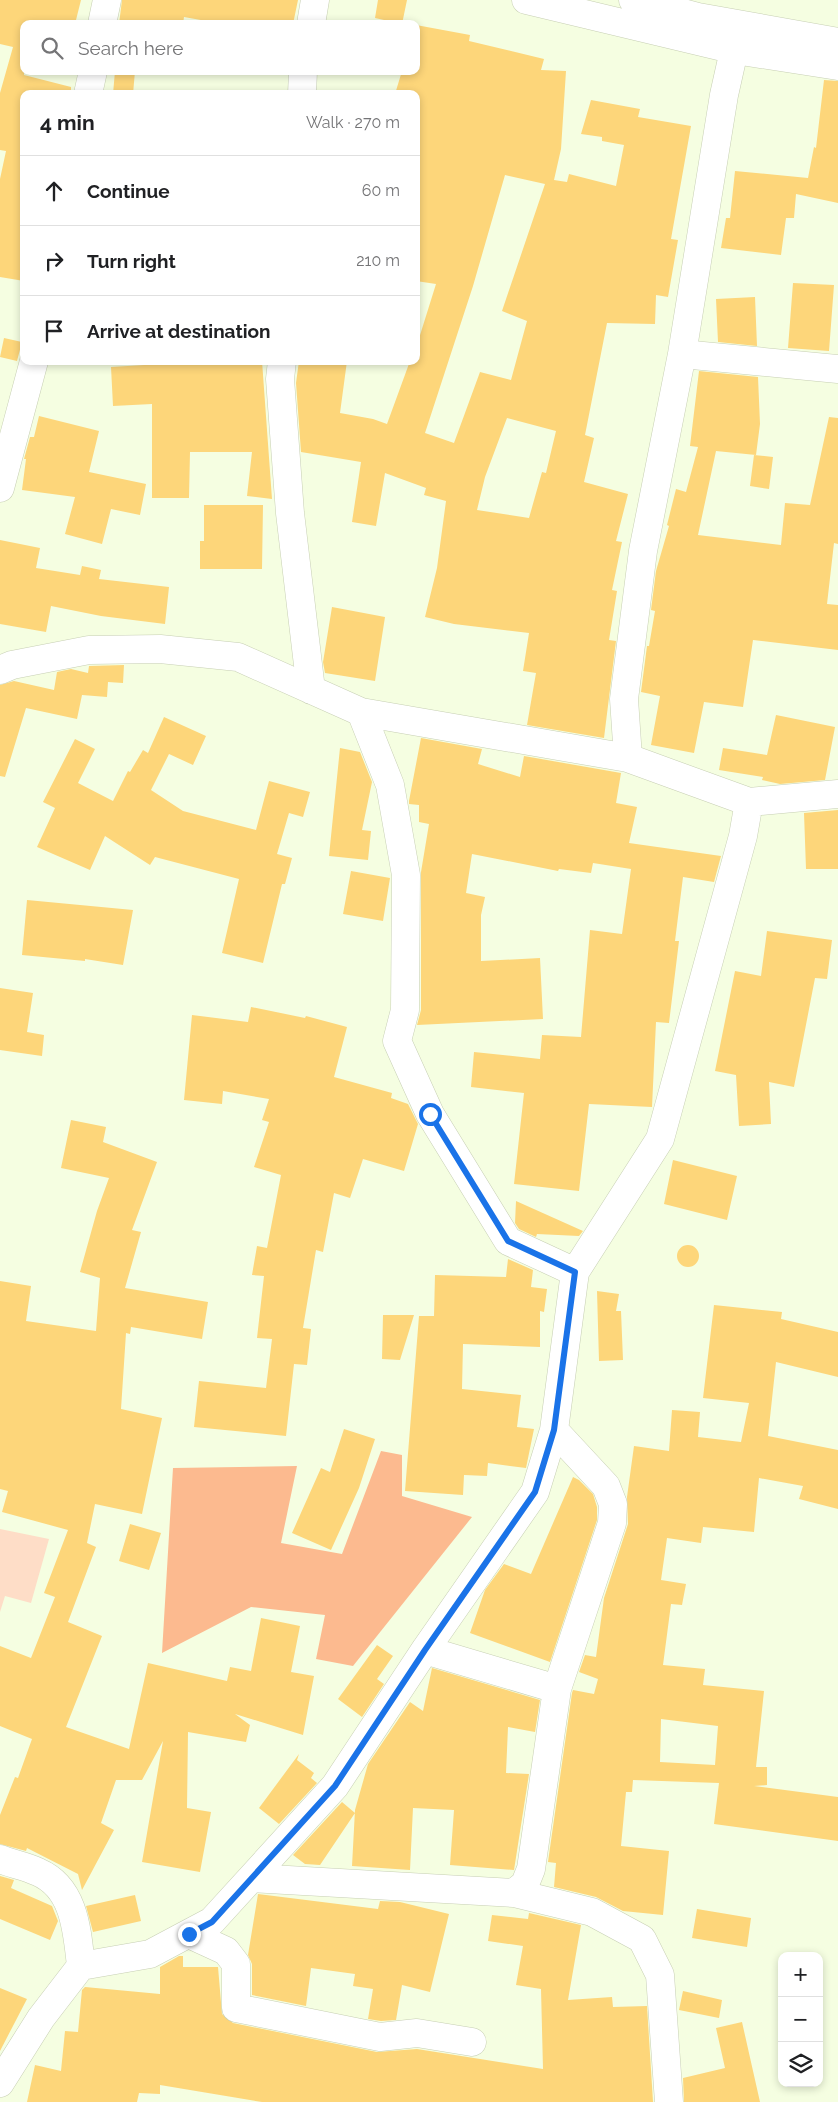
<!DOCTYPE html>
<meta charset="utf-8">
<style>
body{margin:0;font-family:Raleway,sans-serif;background:#f2f2f2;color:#202124}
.controls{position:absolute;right:15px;bottom:15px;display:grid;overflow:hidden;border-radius:10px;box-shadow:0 2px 8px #0003}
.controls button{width:45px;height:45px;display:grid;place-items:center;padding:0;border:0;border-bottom:1px solid #e0e0e0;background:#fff;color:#202124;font:25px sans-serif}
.stop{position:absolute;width:15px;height:15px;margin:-11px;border:4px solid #1a73e8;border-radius:50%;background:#fff}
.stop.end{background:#1a73e8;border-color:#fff;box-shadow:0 1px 5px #0008}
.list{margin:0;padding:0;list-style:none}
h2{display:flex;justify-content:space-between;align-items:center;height:65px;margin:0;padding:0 20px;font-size:21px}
h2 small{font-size:16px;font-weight:400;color:#757577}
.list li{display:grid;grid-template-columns:32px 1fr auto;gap:15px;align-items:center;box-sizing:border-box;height:70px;padding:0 20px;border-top:1px solid #e0e0e0}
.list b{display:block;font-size:19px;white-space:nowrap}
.list em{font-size:16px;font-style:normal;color:#757577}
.icon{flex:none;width:28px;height:28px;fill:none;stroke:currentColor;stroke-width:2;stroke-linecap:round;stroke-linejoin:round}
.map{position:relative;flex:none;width:838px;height:2102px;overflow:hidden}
.search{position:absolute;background:#fff;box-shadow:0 2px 8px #0003;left:20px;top:20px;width:400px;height:55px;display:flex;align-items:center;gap:12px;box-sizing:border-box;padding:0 18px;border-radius:10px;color:#757577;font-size:19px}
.panel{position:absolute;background:#fff;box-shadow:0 2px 8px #0003;left:20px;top:90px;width:400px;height:275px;border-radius:10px}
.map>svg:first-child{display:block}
.green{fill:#feddc7}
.forest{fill:#fcba8f}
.building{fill:#fdd67a;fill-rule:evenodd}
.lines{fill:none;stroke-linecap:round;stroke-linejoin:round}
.minor-casing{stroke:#c7cfb4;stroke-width:29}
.tertiary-casing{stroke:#c7cfb4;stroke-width:29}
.minor{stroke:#fff;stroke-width:28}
.tertiary{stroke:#fff;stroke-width:28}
.route{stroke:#1a73e8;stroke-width:6}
</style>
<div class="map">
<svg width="838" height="2102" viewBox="0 0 838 2102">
<rect width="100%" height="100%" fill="#f5fee1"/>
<path class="green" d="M 0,1529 L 49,1539 L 31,1603 L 5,1596 L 0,1612 Z"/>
<path class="forest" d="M 381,1451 L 402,1455 L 402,1496 L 472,1517 L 353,1666 L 316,1659 L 325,1615 L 251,1607 L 162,1653 L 173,1468 L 297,1466 L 281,1543 L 342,1554 Z"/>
<path class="building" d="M 0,0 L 81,0 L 75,24 L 24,24 L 24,75 L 71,87 L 71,94 L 24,94 L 24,281 L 0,277 L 0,179 L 6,151 L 0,150 L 0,93 L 13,47 L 0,44 Z
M 122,0 L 298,0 L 293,24 L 223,24 L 184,17 L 183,24 L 119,24 Z
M 378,0 L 407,0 L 402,24 L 375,18 Z
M 416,25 L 470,35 L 469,41 L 544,59 L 541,70 L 566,71 L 561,149 L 554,180 L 567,182 L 569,174 L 616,186 L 624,145 L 602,141 L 602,137 L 581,134 L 591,100 L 640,109 L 638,117 L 691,126 L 671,239 L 678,240 L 668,297 L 656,295 L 655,324 L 607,323 L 585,435 L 594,438 L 584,482 L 628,494 L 616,541 L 622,542 L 612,590 L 617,591 L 609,640 L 616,641 L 604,738 L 527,725 L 536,673 L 523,671 L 529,633 L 454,624 L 425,617 L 437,568 L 446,501 L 424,495 L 426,488 L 385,473 L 376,526 L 352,522 L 361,462 L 301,452 L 296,383 L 299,361 L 347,361 L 340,413 L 373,419 L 387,424 L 410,361 L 416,361 L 416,348 L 436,284 L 416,281 L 416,94 L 395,94 L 402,71 L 416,71 ZM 505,175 L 545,184 L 502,311 L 527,321 L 511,380 L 480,372 L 454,443 L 425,433 L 473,286 ZM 507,418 L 556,431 L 546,473 L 542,472 L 529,518 L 477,510 L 485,477 Z
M 115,71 L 135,71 L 133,94 L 113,94 Z
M 824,80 L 838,81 L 838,203 L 796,194 L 794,218 L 786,218 L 781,255 L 721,248 L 726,218 L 730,218 L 735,171 L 808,178 L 814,147 L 816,148 Z
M 793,283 L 834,285 L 829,351 L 788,348 Z
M 755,297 L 757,346 L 718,342 L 716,299 Z
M 4,338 L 22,342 L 17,361 L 0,357 Z
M 210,361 L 262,361 L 272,499 L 247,496 L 252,452 L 190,452 L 189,498 L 152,498 L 152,404 L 113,406 L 111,367 Z
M 699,371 L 758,377 L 760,424 L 756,455 L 716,451 L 698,535 L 781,545 L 785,503 L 810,505 L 829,417 L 838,418 L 838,544 L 834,543 L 827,604 L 838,605 L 838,650 L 753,640 L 743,707 L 704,702 L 694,753 L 651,745 L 660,696 L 641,692 L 647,646 L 649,646 L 655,611 L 651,610 L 656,571 L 669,526 L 667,525 L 676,489 L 686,492 L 698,447 L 690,446 Z
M 39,416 L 99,431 L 89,472 L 146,484 L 140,515 L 111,509 L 102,544 L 65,534 L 75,497 L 22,490 L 26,459 L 24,459 L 30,437 L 34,437 Z
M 754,455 L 773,457 L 769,489 L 750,486 Z
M 204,505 L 263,505 L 262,569 L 200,569 L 200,541 L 204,541 Z
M 0,540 L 40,548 L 36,568 L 80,575 L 82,566 L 101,570 L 99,579 L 169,587 L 165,624 L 101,616 L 51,606 L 46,632 L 0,624 Z
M 332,607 L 385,617 L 375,681 L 325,673 L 323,662 Z
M 124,665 L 123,683 L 108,682 L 107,697 L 82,695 L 77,719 L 26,708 L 5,777 L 0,776 L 0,685 L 14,681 L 54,690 L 57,672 L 71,669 L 88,673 L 89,666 Z
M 776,715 L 835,727 L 825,780 L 780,784 L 762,780 L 763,777 L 719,770 L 723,748 L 767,755 Z
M 164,717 L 206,736 L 193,765 L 169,754 L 151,790 L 183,811 L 256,830 L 269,781 L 310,792 L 303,817 L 289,813 L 277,854 L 292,858 L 285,884 L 282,884 L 263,963 L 222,953 L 239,879 L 155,857 L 150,865 L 105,836 L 90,870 L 37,847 L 55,808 L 43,802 L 75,739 L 95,749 L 78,783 L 113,801 L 128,771 L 130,772 L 143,750 L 148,753 Z
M 421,738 L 482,749 L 478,764 L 520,777 L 524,756 L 621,773 L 616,803 L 637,807 L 629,843 L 721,856 L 714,882 L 683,877 L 675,941 L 679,941 L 669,1023 L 656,1022 L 652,1107 L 589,1104 L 579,1191 L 514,1184 L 524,1093 L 471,1087 L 474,1052 L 540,1059 L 542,1035 L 581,1037 L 590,930 L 622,934 L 631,869 L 593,863 L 591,873 L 559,869 L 558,871 L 472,854 L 466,893 L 485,897 L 481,915 L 481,961 L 540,958 L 543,1019 L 417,1025 L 421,1010 L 421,872 L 429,824 L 419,822 L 419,805 L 409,804 L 409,801 Z
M 340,748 L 360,752 L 372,782 L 362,830 L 371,831 L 368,860 L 329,856 Z
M 838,810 L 838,869 L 806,869 L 804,813 Z
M 351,871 L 390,878 L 383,921 L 343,914 Z
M 27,900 L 133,910 L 123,965 L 85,959 L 85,961 L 22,955 Z
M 767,931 L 832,940 L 827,979 L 815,978 L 794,1087 L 769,1082 L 771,1124 L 739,1126 L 736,1075 L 715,1071 L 735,971 L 761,976 Z
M 0,988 L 33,993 L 27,1032 L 44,1035 L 42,1056 L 0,1050 Z
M 251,1007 L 305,1018 L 306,1016 L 347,1027 L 334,1077 L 392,1093 L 391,1098 L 408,1104 L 418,1124 L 404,1171 L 363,1159 L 350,1198 L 334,1193 L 323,1252 L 316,1250 L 303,1328 L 311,1329 L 307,1365 L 294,1364 L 286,1436 L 194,1427 L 199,1381 L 266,1388 L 272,1339 L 257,1338 L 264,1276 L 252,1275 L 257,1246 L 267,1248 L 281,1175 L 254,1167 L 269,1122 L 262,1120 L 269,1099 L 223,1091 L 222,1104 L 184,1100 L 192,1015 L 248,1022 Z
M 71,1120 L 106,1127 L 103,1142 L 157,1162 L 132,1230 L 141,1232 L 125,1288 L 208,1302 L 202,1339 L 131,1327 L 130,1334 L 126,1333 L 121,1409 L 162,1418 L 142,1514 L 95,1504 L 87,1543 L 96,1547 L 68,1622 L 102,1636 L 66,1727 L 129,1749 L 148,1663 L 227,1681 L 230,1667 L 251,1671 L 261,1618 L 300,1626 L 291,1672 L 314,1676 L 303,1735 L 235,1714 L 250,1725 L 246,1742 L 188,1732 L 187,1808 L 211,1812 L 200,1872 L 142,1862 L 163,1741 L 142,1780 L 116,1780 L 101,1823 L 114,1830 L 82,1890 L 78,1874 L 27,1848 L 26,1851 L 0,1844 L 0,1815 L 15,1777 L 18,1778 L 32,1739 L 0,1726 L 0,1646 L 31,1658 L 55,1597 L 44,1593 L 68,1530 L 2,1512 L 8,1491 L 0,1489 L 0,1281 L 31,1286 L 26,1321 L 96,1331 L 100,1278 L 80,1272 L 97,1211 L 109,1178 L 61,1168 Z
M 673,1160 L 737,1176 L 727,1220 L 664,1204 Z
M 516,1201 L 583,1231 L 579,1236 L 537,1234 L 536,1237 L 519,1229 L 515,1223 Z
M677 1256a11 11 0 1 1 22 0a11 11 0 1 1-22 0Z
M 508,1259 L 533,1270 L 531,1287 L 547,1289 L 544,1312 L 540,1311 L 540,1347 L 463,1344 L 462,1389 L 521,1395 L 517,1427 L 534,1429 L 526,1468 L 488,1463 L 487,1476 L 464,1475 L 463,1495 L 405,1491 L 419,1316 L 434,1316 L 435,1275 L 506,1277 Z
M 597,1291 L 619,1294 L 616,1311 L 621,1311 L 623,1360 L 599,1361 Z
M 714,1305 L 782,1312 L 781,1319 L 838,1332 L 838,1377 L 776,1362 L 768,1436 L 838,1450 L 838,1509 L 799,1499 L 803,1486 L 759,1478 L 754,1532 L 703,1527 L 701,1543 L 667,1538 L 661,1580 L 686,1584 L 682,1605 L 671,1604 L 663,1665 L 705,1669 L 703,1685 L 764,1691 L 756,1767 L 767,1767 L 767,1785 L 754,1786 L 838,1797 L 838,1841 L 714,1824 L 719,1783 L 633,1780 L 632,1792 L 626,1792 L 621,1846 L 669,1851 L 663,1915 L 623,1911 L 596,1897 L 554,1887 L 556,1863 L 548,1862 L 572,1693 L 573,1690 L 594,1694 L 598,1679 L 579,1672 L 585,1655 L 596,1657 L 604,1598 L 628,1524 L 627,1497 L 634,1446 L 669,1451 L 672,1410 L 700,1412 L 698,1437 L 741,1442 L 749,1403 L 703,1398 ZM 661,1719 L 718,1726 L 715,1765 L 660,1762 Z
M 383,1315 L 414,1315 L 400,1360 L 382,1359 Z
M 344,1429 L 375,1439 L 359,1488 L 331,1550 L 292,1533 L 321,1468 L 330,1472 Z
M 573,1477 L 579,1480 L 593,1494 L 597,1507 L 597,1520 L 550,1662 L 470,1633 L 485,1590 L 504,1564 L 531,1574 Z
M 130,1524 L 161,1533 L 149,1570 L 119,1561 Z
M 377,1645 L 393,1656 L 377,1679 L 384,1684 L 362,1717 L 338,1699 Z
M 432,1668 L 540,1700 L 535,1732 L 508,1727 L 506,1773 L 529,1774 L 514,1870 L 450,1865 L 454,1810 L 413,1808 L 410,1870 L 352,1866 L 355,1810 L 368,1764 L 410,1702 L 423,1711 Z
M 299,1754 L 297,1760 L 314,1773 L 311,1778 L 317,1783 L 279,1824 L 259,1808 Z
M 342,1802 L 355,1813 L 320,1865 L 305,1864 L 293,1855 Z
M 0,1876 L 14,1880 L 11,1888 L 52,1906 L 58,1921 L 50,1940 L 0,1919 Z
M 258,1894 L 378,1909 L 380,1901 L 400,1902 L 449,1914 L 430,1992 L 402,1985 L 396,2020 L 381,2021 L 368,2019 L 373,1989 L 353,1986 L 355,1974 L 311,1968 L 306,2006 L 252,1995 L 252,1964 L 248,1955 Z
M 135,1895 L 141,1921 L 93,1932 L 86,1906 Z
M 697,1909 L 751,1918 L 747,1947 L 692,1938 Z
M 529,1913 L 581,1925 L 568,2000 L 612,1997 L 613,2007 L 647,2006 L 653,2102 L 262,2102 L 160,2085 L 160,2094 L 139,2093 L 137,2102 L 27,2102 L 35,2065 L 61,2071 L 65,2031 L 78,2032 L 82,1990 L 85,1987 L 160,1994 L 160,1967 L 179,1956 L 183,1956 L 183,1967 L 218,1967 L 222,2014 L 233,2023 L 377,2052 L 417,2049 L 543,2069 L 541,1989 L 516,1985 L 523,1946 L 488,1941 L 492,1915 L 528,1919 Z
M 0,1988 L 27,1999 L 0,2051 Z
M 683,1991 L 722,2000 L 719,2018 L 679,2010 Z
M 742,2022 L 760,2102 L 684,2102 L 683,2078 L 725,2068 L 716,2028 Z"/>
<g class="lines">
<g class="minor-casing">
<path id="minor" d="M 102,24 L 107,0
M 311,24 L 315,0
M 88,94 L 93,71
M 302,94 L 303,71
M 682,354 L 838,369
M 282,361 L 280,379 L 290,513 L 311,690
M 0,488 L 34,361
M 0,670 L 12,665 L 89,650 L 160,649 L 238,657 L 361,712 L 628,758
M 361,712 L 390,785 L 406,875 L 405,1010 L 397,1041 L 430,1114 L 508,1241 L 575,1272
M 749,802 L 838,794
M 425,1650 L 557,1689
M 0,1859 C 12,1864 26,1866 38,1872 C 75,1888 77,1931 81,1966
M 252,1878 L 514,1893 L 592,1912 L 642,1939 L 660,1975 L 669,2102
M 514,1893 L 525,1884 L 531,1869 L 557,1689 L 612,1523 L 613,1504 L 606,1486 L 554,1430
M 189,1934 L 226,1951 L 236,1964 L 236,2008 L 380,2037 L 417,2033 L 472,2042
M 0,2083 L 41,2018 L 81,1966 L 150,1954 L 212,1921 L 335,1786 L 425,1650 L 535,1492 L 554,1430 L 575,1272 L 660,1139 L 743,836 L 749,802 L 628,758 L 624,699 L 643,551 L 682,354 L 724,95 L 739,28"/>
</g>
<g class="tertiary-casing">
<path id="tertiary" d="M 526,0 L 735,50 L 838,66
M 633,0 L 698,17 L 838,42"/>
</g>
<use href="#minor" class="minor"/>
<use href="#tertiary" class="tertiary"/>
</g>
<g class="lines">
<path class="route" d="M 189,1934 L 212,1922 L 335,1786 L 425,1650 L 535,1492 L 554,1430 L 575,1272 L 508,1241 L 430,1114"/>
</g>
</svg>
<div class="controls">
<button>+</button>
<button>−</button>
<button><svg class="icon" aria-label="layers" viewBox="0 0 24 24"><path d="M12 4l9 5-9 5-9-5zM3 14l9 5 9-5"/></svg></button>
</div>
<div class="stop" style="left:430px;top:1114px"></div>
<div class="stop end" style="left:189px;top:1934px"></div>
<div class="search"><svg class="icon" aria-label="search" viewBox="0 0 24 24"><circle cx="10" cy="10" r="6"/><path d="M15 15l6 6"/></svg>Search here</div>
<section class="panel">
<h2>4 min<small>Walk · 270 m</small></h2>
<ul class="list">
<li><svg class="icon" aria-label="ahead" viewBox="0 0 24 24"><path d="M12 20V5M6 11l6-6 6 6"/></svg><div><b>Continue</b></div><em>60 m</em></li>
<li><svg class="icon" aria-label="right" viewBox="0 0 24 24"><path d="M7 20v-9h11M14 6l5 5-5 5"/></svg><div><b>Turn right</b></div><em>210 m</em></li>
<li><svg class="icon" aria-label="arrive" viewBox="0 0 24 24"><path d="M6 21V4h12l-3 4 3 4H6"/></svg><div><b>Arrive at destination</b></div></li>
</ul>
</section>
</div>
